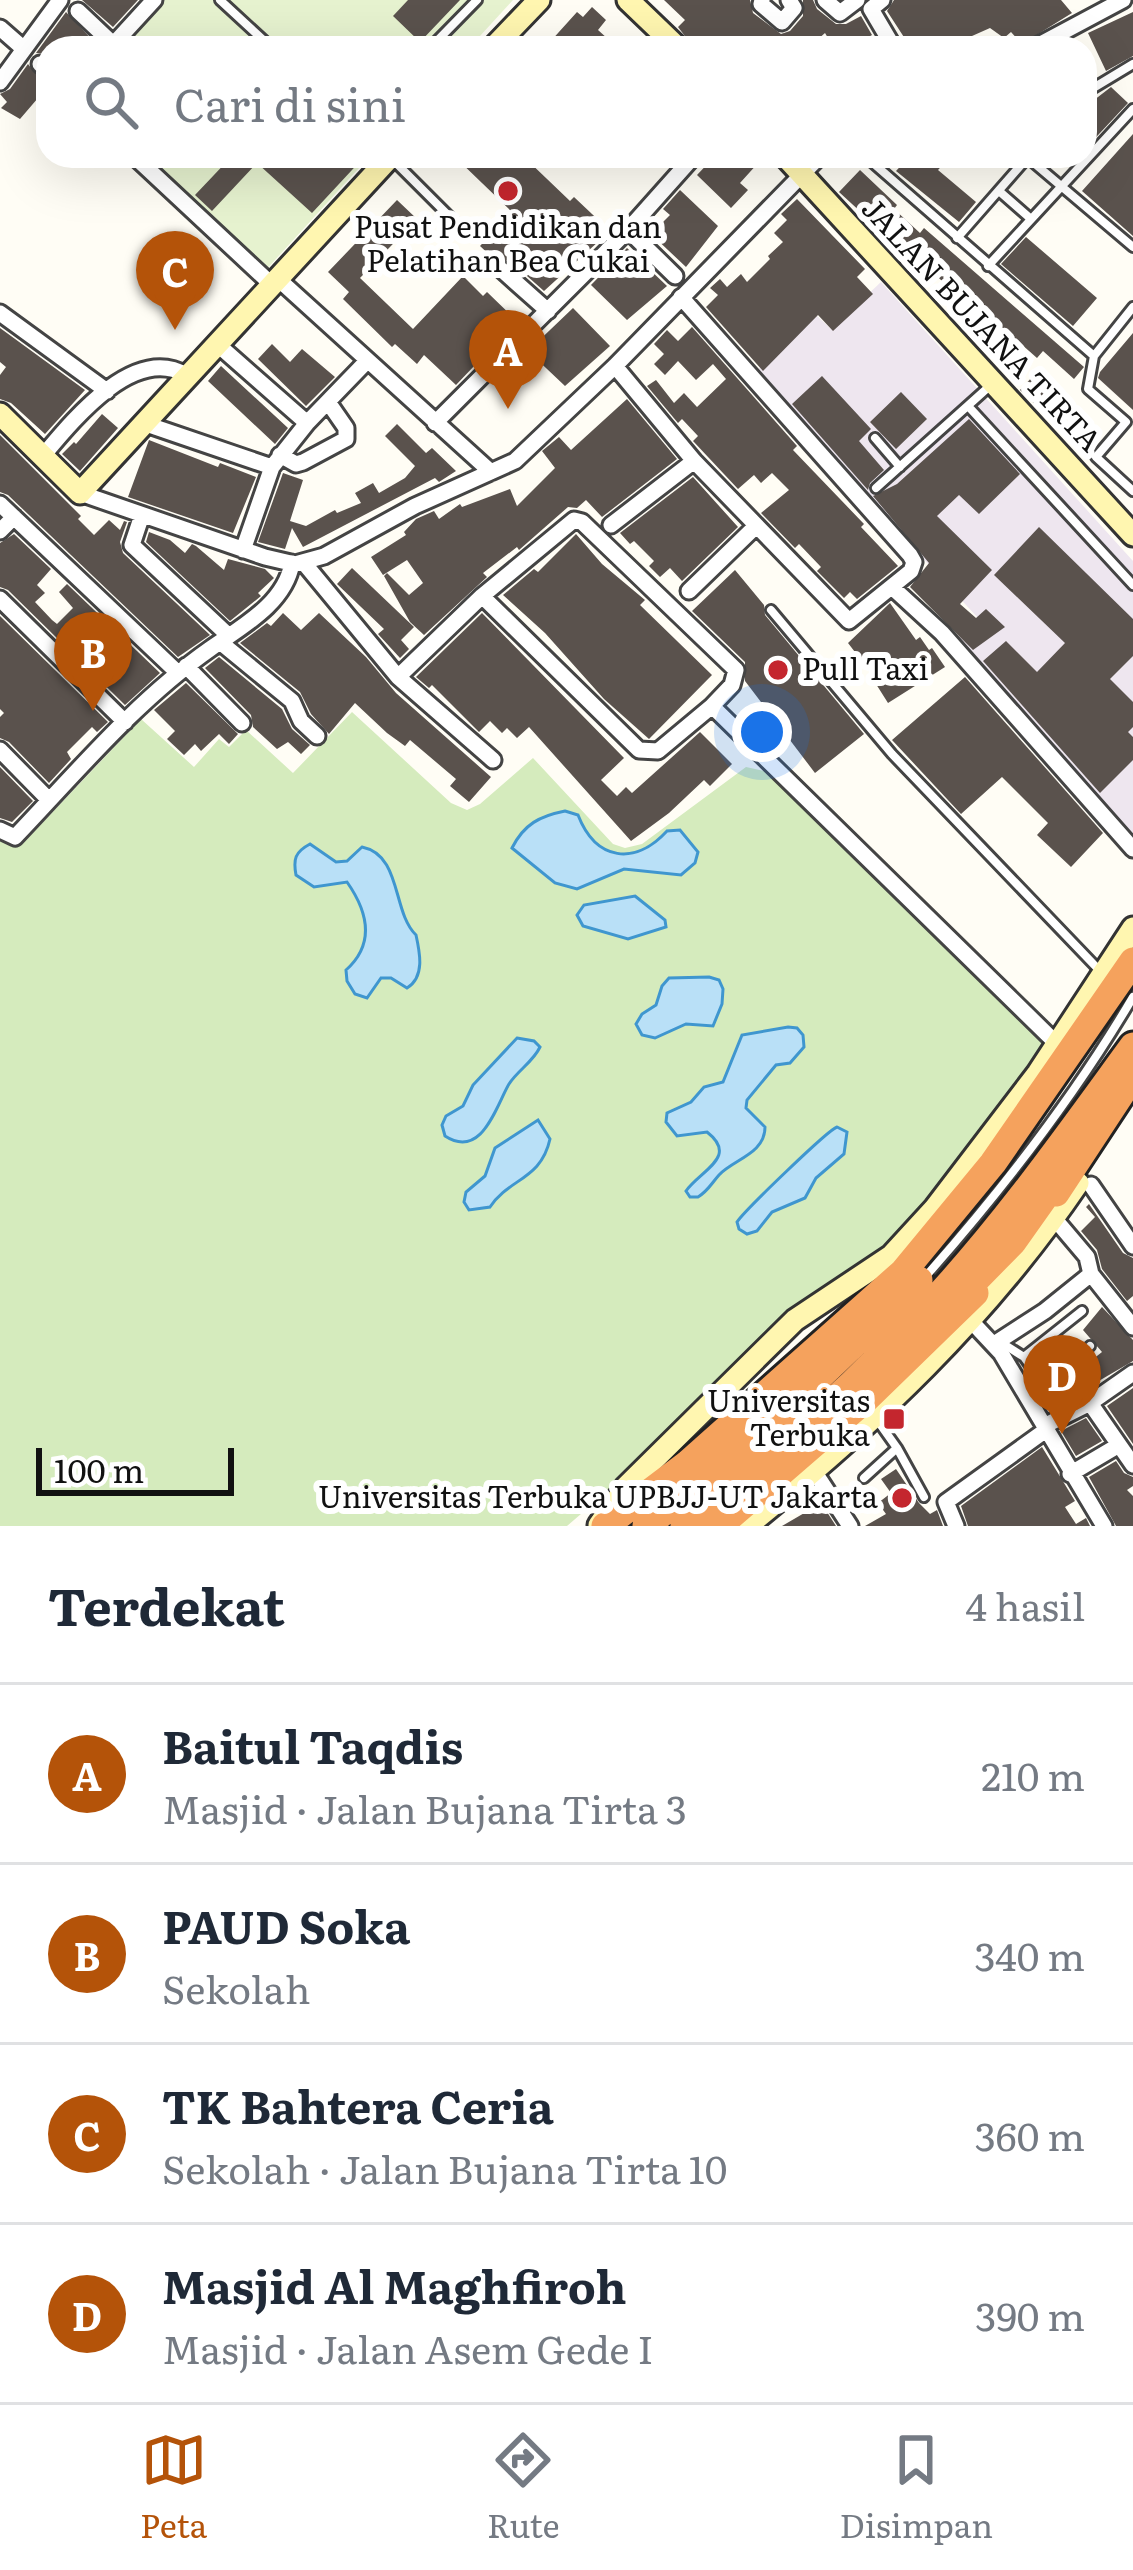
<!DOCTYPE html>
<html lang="id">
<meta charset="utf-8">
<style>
body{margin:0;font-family:Literata,serif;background:#f6f6f7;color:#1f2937}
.scale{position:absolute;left:36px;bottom:30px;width:198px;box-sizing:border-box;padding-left:12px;border:6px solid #111;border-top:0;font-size:33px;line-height:42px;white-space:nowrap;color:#111;-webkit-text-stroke:9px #fff;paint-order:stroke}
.you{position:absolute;left:762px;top:732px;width:42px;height:42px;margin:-30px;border:9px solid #fff;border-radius:50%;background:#1a73e8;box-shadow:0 0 0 18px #1a73e833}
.badge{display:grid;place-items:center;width:78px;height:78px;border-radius:50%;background:#b45309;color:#fff;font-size:39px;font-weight:700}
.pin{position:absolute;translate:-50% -99px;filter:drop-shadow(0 3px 6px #0008)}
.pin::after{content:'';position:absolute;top:63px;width:42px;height:36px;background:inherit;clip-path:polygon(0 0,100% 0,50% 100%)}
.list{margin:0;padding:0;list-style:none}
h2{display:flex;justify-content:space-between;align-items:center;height:156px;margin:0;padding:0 48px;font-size:51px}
h2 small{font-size:39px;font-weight:400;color:#747a83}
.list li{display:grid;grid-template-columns:78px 1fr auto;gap:36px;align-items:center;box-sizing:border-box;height:180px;padding:0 48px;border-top:3px solid #e0e1e3}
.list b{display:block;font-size:45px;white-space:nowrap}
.list p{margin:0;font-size:39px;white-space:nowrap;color:#747a83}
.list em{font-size:39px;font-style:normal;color:#747a83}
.icon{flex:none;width:66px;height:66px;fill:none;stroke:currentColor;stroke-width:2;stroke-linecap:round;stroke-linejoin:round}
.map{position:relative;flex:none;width:1133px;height:1526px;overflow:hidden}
.search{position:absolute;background:#fff;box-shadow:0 12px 48px #0002;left:36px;right:36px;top:36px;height:132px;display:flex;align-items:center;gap:30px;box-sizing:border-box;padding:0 42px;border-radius:36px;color:#747a83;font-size:45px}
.sheet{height:876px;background:#fff}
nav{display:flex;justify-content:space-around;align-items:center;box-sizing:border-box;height:168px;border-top:3px solid #e0e1e3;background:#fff;font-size:33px;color:#747a83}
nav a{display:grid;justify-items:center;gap:6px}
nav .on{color:#b45309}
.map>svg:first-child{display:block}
.industrial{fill:#eee6ef}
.green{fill:#d5ebbd}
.pitch{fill:#e6f2cf}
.water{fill:#b9e0f7;stroke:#3f96cf;stroke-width:3}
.building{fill:#5a524d}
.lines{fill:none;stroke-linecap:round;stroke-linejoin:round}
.lane-casing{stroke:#444;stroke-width:14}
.street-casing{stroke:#444;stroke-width:21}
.secondary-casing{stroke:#333;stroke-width:27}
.highway-casing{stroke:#222;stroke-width:33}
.lane{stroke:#fff;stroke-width:8}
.street{stroke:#fff;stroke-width:15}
.secondary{stroke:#fff6b0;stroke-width:21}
.highway{stroke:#f5a25d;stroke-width:27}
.poi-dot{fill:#c4262e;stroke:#fff;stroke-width:4.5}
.labels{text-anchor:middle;stroke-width:12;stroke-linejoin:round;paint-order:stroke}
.poi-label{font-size:30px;fill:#111;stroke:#fff;text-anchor:end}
.street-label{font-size:30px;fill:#111;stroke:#fff}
</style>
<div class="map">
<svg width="1133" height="1526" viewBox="0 0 1133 1526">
<rect width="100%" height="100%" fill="#fffdf5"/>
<path class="industrial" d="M 881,282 L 1133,561 L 1133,843 L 954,640 L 978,618 L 753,374 L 816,315 L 831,329 Z"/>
<path class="green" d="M 352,712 L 451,803 L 467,810 L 480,804 L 533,758 L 613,844 L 625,848 L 642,844 L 746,767 L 769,772 L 1040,1040 L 1045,1058 L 889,1249 L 567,1526 L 0,1526 L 0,839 L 18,845 L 27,839 L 141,719 L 194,767 L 219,739 L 229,747 L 246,730 L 293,773 Z"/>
<path class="pitch" d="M 143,0 L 513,0 L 469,48 L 99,48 Z
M 143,156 L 370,156 L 264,272 Z"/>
<path class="water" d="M 565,811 L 578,815 C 596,861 635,866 667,831 L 680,830 L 698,852 L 695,863 L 681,875 L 624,869 L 577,889 L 555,883 L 512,848 C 524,824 540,816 565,811 Z
M 310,844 L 336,862 L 347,861 L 362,847 C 402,855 392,912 416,935 C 420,953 425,977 407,988 L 391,978 L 381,978 L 367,998 L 355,994 L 347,981 L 346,970 C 375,944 368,912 347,882 L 314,887 L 296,875 C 293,859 295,852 310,844 Z
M 635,896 L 665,920 L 666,927 L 628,939 L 583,926 L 577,915 L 584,905 Z
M 709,977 L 719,980 L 723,989 L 722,1004 L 713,1026 L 686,1024 L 655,1038 L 642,1035 L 636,1024 L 642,1014 L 656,1005 L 662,986 L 669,978 Z
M 788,1027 L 797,1028 L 803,1035 L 804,1047 L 790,1063 L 776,1065 L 747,1100 L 746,1108 L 765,1127 C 765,1154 734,1159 719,1175 C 711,1184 708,1191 698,1197 L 690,1197 L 686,1191 C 701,1170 739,1157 707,1132 L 677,1136 L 666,1122 L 667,1113 L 691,1102 L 704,1087 L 723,1082 L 742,1035 Z
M 517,1038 L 534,1041 L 540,1047 C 533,1062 518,1070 509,1084 C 496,1106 482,1160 445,1136 L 442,1125 L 446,1116 L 463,1106 L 473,1085 Z
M 538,1120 L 550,1139 C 541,1180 509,1178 490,1207 L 469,1210 L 464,1202 L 466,1192 L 485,1176 L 495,1148 Z
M 837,1127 L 847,1132 L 844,1154 L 816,1178 L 805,1198 L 772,1212 L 757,1231 L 747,1234 L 739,1229 L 737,1222 C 744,1211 828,1130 837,1127 Z"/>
<path class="building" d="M 82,0 L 138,0 L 113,27 Z
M 408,0 L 460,0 L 420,42 L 393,16 Z
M 664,0 L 750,0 L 753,13 L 781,34 L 790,31 L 803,16 L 803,0 L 813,0 L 817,9 L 836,24 L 846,24 L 861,16 L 872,35 L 850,48 L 834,48 L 825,33 L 808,48 L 801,41 L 793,48 L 694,48 L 678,27 L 685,20 Z
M 894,0 L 1061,0 L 1072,13 L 1022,44 L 1011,32 L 1004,38 L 990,28 L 945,48 L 911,48 L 887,11 Z
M 592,7 L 606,20 L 598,30 L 618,48 L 555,48 L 549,43 L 577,12 L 583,17 Z
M 66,12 L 97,45 L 48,48 L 47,54 L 36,53 Z
M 1133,12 L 1133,56 L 1106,71 L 1088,33 Z
M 28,64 L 48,90 L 48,96 L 43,102 L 38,98 L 20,119 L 1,108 L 7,102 L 0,94 L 10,89 Z
M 1111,87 L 1128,103 L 1085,149 L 1085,107 Z
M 1133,134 L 1133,236 L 1082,191 Z
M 232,156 L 365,156 L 312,213 L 257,163 L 212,211 L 195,195 Z
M 454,156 L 523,156 L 570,201 L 574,197 L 610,231 L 544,291 L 510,261 L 495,260 L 480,246 L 512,212 Z
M 715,156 L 752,156 L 759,162 L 740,183 L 748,190 L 731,208 L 697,175 Z
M 910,156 L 951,156 L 938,170 L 976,202 L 959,222 L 896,171 Z
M 860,170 L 897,205 L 894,209 L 920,233 L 924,228 L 1084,367 L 1074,379 L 1043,351 L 1037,358 L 947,279 L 944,283 L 882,222 L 877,227 L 839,192 Z
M 680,190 L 718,226 L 686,267 L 651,234 L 670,215 L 663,209 Z
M 797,199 L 865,269 L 857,277 L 873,294 L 833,331 L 818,315 L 763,371 L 706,307 L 718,295 L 710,288 L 720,279 L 727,287 L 741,274 L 747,282 L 770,259 L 768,256 L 783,242 L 774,233 L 787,220 L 781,214 Z
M 397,200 L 417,219 L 360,278 L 413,329 L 463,276 L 483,296 L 487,292 L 517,321 L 456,385 L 424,355 L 417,364 L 395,344 L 392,347 L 343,299 L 349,292 L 328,272 Z
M 1026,237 L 1097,298 L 1073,326 L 1001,264 Z
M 627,248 L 667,286 L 627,320 L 591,285 Z
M 573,308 L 610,346 L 565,386 L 528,351 Z
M 692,327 L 797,446 L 793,450 L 864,524 L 861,527 L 898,566 L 857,599 L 850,592 L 844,598 L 817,571 L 821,567 L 799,544 L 795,548 L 761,513 L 789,490 L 772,473 L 761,483 L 754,475 L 738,489 L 693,441 L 698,436 L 682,419 L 678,423 L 647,386 L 656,380 L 674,403 L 684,393 L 697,407 L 726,379 L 713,364 L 696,380 L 678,361 L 665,375 L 654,364 L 664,354 L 654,344 L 667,330 L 678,341 Z
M 0,328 L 85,390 L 45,434 L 11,403 L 0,399 L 0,375 L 6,367 L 0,362 Z
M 1133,333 L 1133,410 L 1098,378 L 1100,372 Z
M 272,344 L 290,362 L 302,349 L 335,377 L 306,406 L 258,359 Z
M 221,366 L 288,428 L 275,444 L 208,381 Z
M 1034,375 L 1074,411 L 1059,427 L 1020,390 Z
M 822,376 L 871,429 L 859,441 L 884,470 L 870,483 L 868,490 L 792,404 Z
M 901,392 L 927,419 L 896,449 L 870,422 Z
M 627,399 L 677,459 L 602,517 L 586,500 L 577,508 L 568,507 L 519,550 L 517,547 L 483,573 L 487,577 L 424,635 L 410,622 L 384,576 L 387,573 L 409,595 L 423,583 L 407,560 L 383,575 L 371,557 L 406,535 L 404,532 L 416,519 L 434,511 L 439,519 L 460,504 L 462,507 L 510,489 L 517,506 L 555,468 L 542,451 L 559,437 L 571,450 Z
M 102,414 L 118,428 L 80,471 L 62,454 L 74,442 L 76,444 Z
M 969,419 L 1020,474 L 979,514 L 959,495 L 937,516 L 992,570 L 960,604 L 976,618 L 986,609 L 1005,627 L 973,650 L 910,587 L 929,563 L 873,496 L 897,484 Z
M 397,424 L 426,453 L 432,448 L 456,471 L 439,482 L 435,478 L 303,547 L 292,528 L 285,549 L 258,542 L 283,473 L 303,480 L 290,521 L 306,526 L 335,510 L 337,513 L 361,503 L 355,493 L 373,483 L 379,493 L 405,478 L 415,466 L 385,436 Z
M 0,435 L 81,516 L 78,519 L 94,535 L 109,520 L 120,530 L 124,521 L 127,522 L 120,542 L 123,553 L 210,635 L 178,657 L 8,495 L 0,492 Z
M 149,440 L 218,467 L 220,463 L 256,477 L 233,533 L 128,497 Z
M 693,477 L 738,527 L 682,581 L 670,568 L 660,577 L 649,566 L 654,561 L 634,541 L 630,544 L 620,533 Z
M 1039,527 L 1133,619 L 1133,656 L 1110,679 L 1133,702 L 1133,727 L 1128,732 L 1133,737 L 1133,760 L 1100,793 L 983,661 L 1006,641 L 1037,672 L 1065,643 L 994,575 Z
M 149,532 L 170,540 L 185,553 L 192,544 L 196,546 L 224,570 L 228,559 L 265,569 L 274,578 L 258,593 L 261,596 L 230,621 L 146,542 Z
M 14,534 L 51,569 L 37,585 L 45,593 L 35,602 L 52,620 L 57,624 L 73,608 L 59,592 L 67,584 L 160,673 L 125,705 L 8,590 L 0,587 L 0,543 Z
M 576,534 L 602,564 L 645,600 L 640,605 L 712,675 L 649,739 L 604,699 L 545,633 L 503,595 L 534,569 L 538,572 Z
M 352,568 L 414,627 L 401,640 L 409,649 L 400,658 L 378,634 L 384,629 L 337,584 Z
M 735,570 L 764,605 L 765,615 L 864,734 L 815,773 L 745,681 L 745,662 L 692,611 Z
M 890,603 L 916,640 L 920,637 L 929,650 L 932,648 L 945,667 L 888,703 L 876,684 L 878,682 L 848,643 Z
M 283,613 L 301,630 L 319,613 L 366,657 L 396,693 L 491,777 L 469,802 L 450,786 L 456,779 L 410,740 L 405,746 L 387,733 L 355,703 L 329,734 L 311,714 L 300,692 L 240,643 L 267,623 L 271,626 Z
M 482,613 L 624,758 L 601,780 L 617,796 L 626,787 L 632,793 L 700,732 L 732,764 L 710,786 L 704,780 L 669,813 L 631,841 L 529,727 L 517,738 L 507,728 L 502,733 L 490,721 L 479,732 L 432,685 L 429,688 L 416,677 Z
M 0,616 L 108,722 L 97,732 L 92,727 L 67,752 L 71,759 L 49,783 L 9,742 L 0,738 L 0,717 L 4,713 L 0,709 Z
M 219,657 L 282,709 L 292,729 L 310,745 L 301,754 L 288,742 L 277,749 L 253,727 L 251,715 L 205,668 Z
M 965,677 L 1103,833 L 1071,867 L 1037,835 L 1048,823 L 1002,777 L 961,814 L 892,740 Z
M 186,683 L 238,734 L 229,744 L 219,734 L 201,751 L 195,744 L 184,755 L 167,739 L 175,731 L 154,710 Z
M 0,767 L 33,801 L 12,822 L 0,818 Z
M 1089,1204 L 1123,1253 L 1133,1258 L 1133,1296 L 1127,1301 L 1102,1269 L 1097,1250 L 1081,1231 L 1095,1217 L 1086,1207 Z
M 1102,1307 L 1133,1340 L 1133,1361 L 1049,1410 L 1031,1381 L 1045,1386 L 1053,1397 L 1083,1378 L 1078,1371 L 1102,1352 L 1083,1330 Z
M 1133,1388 L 1133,1444 L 1107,1406 Z
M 1086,1418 L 1102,1441 L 1076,1456 L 1061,1431 Z
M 1042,1447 L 1075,1501 L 1065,1507 L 1076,1524 L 1086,1518 L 1090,1526 L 968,1526 L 961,1506 Z
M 1116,1461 L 1124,1473 L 1133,1477 L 1133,1486 L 1127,1490 L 1133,1496 L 1133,1526 L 1116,1526 L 1089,1477 Z
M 896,1469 L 919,1503 L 930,1514 L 937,1510 L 943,1526 L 865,1526 L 886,1514 L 878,1503 L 891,1493 L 881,1479 Z
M 816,1495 L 836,1526 L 782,1526 L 806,1512 L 801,1504 Z"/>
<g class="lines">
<g class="lane-casing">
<path id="lane" d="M 220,0 L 272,48
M 430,48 L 477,0
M 1085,93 L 1133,64
M 865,156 L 1094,356 L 1088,389 L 1126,422 L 1096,457 L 1133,491
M 1028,158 L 1133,247
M 394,161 L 467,234
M 999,191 L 1031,219
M 957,238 L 1028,157
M 988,266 L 1133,109
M 1094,356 L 1133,307
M 968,406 L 1133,585
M 875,438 L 900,467
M 876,488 L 992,384
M 771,610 L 892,754 L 1101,972
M 926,1276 C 1002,1190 1075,1096 1133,997
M 1002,1343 L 1024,1357 L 1082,1311
M 1024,1357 L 1036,1374 L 1056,1382 L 1090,1346
M 897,1448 L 924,1497
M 864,1478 L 897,1448 L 875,1417"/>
</g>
<g class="street-casing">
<path id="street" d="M 762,0 L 761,4 L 782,22 L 794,8 L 789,0
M 825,0 L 840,13 L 857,0
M 882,0 L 871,9 L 894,48
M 78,11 L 114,45
M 0,28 L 24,49
M 110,48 L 154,0
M 995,48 L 996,47
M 1033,48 L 1123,0
M 40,64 L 48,72
M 0,82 L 60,0
M 134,156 L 270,283
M 628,230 L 675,276
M 502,270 L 548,311
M 276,277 L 491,472
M 0,313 L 107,391
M 216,343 L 307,423
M 615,366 L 694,461 L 849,621 L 911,571 L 914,562 L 910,555 L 681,297
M 143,423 L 272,467
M 435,423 L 628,230 L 694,156
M 280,455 L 296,464 L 303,462 L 346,439 L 346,428 L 328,402
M 42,457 C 73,420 134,344 186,375
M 80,493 L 265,557 L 295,564 L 324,556 L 415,506 L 515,461 L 615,366 L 820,156
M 0,504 L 177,672
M 142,515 L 132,545 L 229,636
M 611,525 L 694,461
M 0,531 L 14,517
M 243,550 L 272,467 L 307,423 L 367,361
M 304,563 L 398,677 L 493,760
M 893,588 L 942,633 L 1133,849
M 689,591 L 755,527
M 482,596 L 574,520 L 582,522 L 736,670 L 732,685 L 712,706
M 0,599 L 125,722
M 220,642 L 292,701 L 301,721 L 317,736
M 186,666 L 242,723
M 398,677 L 482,596 L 639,750 L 658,751 L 712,706 L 1057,1044
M 0,750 L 49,800
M 0,830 L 15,837 C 77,772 136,701 210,649 C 241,627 285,604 292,563
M 1091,1185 L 1133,1246
M 1054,1218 L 1087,1257 L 1091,1274 L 1133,1327
M 972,1322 L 1001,1353 L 1104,1526
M 994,1344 L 1045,1311 L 1091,1274
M 1090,1403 L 1133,1465
M 1044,1426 L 1090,1403 L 1133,1373
M 814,1471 L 850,1526
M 1070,1474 L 1119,1445
M 956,1526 L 946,1502 L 1046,1430"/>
</g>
<g class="secondary-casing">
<path id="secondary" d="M 628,0 L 678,48
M 493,48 L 539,0
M 785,156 L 1133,535
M 0,414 L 80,493 L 391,156
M 599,1525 L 626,1487 L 795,1320 L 891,1256 L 935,1208 L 1038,1073 L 1133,928
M 747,1526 C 874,1424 986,1318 1078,1183"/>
</g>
<g class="highway-casing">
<path id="highway" d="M 1056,1193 L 1133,1076
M 957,1299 L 1013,1242 L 1059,1177
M 605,1526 L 687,1464 L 903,1272 L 993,1163 L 1133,961
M 646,1526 C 744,1450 831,1368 919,1280
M 684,1526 C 772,1460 854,1386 929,1306 C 1004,1226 1068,1135 1133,1046
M 719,1526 L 867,1398 L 975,1293"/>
</g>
<use href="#lane" class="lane"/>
<use href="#street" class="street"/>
<use href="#secondary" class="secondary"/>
<use href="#highway" class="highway"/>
</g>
<g class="poi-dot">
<circle cx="508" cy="191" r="12"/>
<circle cx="778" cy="670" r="12"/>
<rect x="882" y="1407" width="24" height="24" rx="6"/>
<circle cx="902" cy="1498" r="12"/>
</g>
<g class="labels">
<g class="poi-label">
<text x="508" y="238" text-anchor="middle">Pusat Pendidikan dan<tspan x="508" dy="34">Pelatihan Bea Cukai</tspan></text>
<text x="802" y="680" text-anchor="start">Pull Taxi</text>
<text x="870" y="1412">Universitas<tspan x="870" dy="34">Terbuka</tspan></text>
<text x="878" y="1508">Universitas Terbuka UPBJJ-UT Jakarta</text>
</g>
<g class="street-label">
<text transform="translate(981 325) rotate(47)" y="10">JALAN BUJANA TIRTA</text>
</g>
</g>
</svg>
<div class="scale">100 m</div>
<div class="you"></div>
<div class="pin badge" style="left:508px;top:409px">A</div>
<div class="pin badge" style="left:93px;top:711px">B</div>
<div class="pin badge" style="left:175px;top:330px">C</div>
<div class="pin badge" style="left:1062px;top:1434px">D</div>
<div class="search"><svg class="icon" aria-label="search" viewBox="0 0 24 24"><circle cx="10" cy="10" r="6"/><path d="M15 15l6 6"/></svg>Cari di sini</div>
</div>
<section class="sheet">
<h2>Terdekat<small>4 hasil</small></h2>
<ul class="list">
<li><span class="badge">A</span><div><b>Baitul Taqdis</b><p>Masjid · Jalan Bujana Tirta 3</p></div><em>210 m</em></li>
<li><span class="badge">B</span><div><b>PAUD Soka</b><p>Sekolah</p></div><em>340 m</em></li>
<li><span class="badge">C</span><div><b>TK Bahtera Ceria</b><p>Sekolah · Jalan Bujana Tirta 10</p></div><em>360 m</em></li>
<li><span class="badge">D</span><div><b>Masjid Al Maghfiroh</b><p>Masjid · Jalan Asem Gede I</p></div><em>390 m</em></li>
</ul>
</section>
<nav>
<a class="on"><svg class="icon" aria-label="map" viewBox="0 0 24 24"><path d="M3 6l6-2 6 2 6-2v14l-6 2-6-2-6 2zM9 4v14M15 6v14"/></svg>Peta</a>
<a><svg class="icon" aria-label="directions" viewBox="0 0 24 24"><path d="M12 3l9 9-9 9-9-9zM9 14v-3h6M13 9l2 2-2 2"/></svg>Rute</a>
<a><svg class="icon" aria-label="saved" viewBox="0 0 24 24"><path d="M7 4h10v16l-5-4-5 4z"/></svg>Disimpan</a>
</nav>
